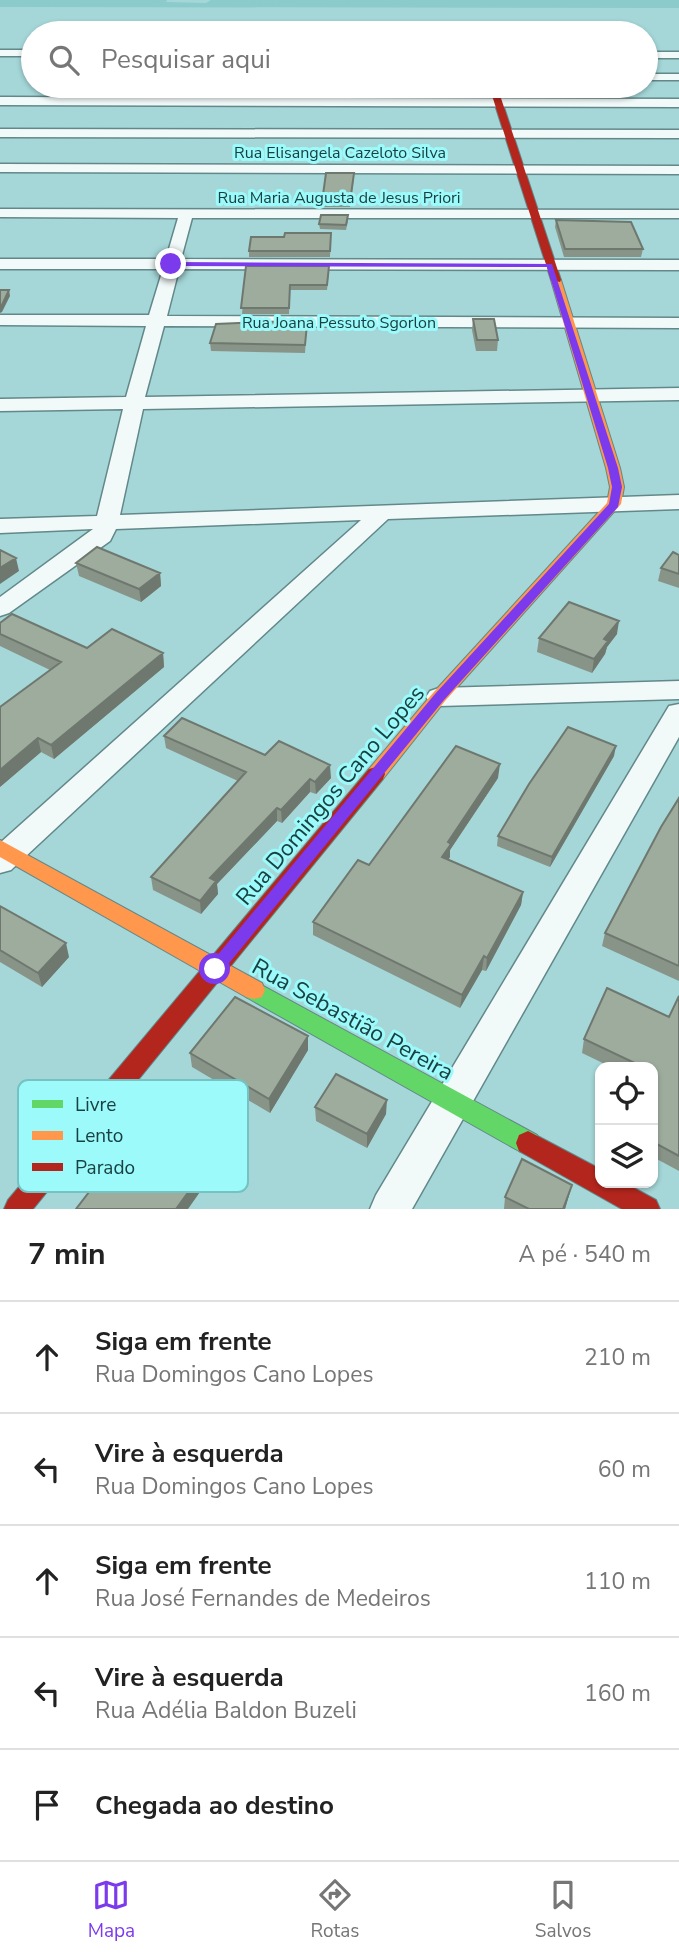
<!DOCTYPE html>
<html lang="pt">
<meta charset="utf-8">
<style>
body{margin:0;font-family:"Nunito Sans",sans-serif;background:#f2f2f2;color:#222}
.controls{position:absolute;right:21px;bottom:21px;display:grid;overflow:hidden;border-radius:14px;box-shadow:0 2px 5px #0004}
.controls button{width:63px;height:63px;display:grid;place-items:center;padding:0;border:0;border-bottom:2px solid #e0e0e0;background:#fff;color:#222;font:35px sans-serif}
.stop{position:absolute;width:21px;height:21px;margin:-16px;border:5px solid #7c3aed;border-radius:50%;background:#fff}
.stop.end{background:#7c3aed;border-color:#fff;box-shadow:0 2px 7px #0008}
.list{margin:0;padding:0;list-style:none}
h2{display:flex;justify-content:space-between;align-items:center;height:91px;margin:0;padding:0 28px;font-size:30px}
h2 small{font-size:23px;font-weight:400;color:#767676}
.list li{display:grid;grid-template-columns:46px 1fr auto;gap:21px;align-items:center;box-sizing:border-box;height:112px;padding:0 28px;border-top:2px solid #e0e0e0}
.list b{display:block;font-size:26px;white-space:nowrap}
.list p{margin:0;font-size:23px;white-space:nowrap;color:#767676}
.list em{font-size:23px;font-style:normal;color:#767676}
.icon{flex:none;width:38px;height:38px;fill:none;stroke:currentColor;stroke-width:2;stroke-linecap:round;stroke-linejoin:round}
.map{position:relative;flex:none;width:679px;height:1209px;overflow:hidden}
.search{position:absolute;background:#fff;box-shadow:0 2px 5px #0004;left:21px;right:21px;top:21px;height:77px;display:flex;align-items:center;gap:18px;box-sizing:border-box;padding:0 24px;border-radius:38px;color:#767676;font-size:26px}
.sheet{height:651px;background:#fff}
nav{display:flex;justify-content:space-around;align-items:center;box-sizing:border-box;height:98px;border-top:2px solid #e0e0e0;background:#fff;font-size:19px;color:#767676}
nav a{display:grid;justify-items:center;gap:4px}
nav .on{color:#7c3aed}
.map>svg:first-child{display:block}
.green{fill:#8bcbcc}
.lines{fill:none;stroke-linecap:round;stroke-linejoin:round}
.street-casing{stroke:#628889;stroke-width:3}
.fast-casing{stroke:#628889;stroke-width:2}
.slow-casing{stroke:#628889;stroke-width:2}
.jam-casing{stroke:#628889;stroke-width:2}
.street{fill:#f2f9f9;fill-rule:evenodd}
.fast{fill:#63d668;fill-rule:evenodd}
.slow{fill:#ff974d;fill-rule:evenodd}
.jam{fill:#b3261e;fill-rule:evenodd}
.wall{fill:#889488}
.shaded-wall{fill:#6f786f}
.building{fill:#9eac9e;stroke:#6f786f;stroke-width:2}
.route{fill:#7c3aed}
.labels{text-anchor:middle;stroke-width:6;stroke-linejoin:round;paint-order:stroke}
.far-street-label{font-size:16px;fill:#194141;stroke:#9dfafb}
.near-street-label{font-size:23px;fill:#194141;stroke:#9dfafb}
.key{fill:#9dfafb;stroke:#75c2c3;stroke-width:2}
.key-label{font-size:19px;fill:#194141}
</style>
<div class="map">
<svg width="679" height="1209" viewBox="0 0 679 1209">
<rect width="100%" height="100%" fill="#a5d7d8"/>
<path class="green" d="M 0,0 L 167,0 L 166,2 L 206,3 L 211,0 L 679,0 L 679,8 L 0,7 Z"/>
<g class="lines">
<g class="street-casing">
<path id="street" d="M 0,50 L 33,50 L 33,56 L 0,56 Z
M 646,52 L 679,52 L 679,58 L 646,58 Z
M 646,74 L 679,74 L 679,80 L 646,80 Z
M 0,97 L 679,99 L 679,107 L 0,105 Z
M 0,129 L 679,130 L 679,138 L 0,137 Z
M 0,164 L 679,166 L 679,174 L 0,172 Z
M 0,209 L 679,210 L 679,218 L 192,218 L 181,259 L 679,260 L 679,270 L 179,269 L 167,316 L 679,318 L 679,328 L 164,326 L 145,397 L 679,388 L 679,400 L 143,409 L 120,515 L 679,495 L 679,509 L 388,519 L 11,870 L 0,873 L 0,843 L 361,520 L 116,529 L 110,541 L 9,613 L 0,616 L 0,597 L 93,529 L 0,533 L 0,519 L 97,516 L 123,409 L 0,411 L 0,399 L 126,397 L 146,326 L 0,325 L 0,315 L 149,315 L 163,269 L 0,269 L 0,259 L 166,259 L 178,218 L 0,217 Z
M 679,681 L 679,699 L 439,706 L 430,703 L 426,697 L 430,691 L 439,688 Z
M 679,704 L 679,737 L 412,1209 L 370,1209 L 376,1195 L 669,706 Z"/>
</g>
<g class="fast-casing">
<path id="fast" d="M 254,981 L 537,1135 L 540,1143 L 537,1151 L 528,1155 L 519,1151 L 246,997 L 243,990 L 246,983 Z"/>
</g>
<g class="slow-casing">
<path id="slow" d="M 552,278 L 561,280 L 620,468 L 624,487 L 621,504 L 445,701 L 383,779 L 369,779 L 367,774 L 369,769 L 433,693 L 607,503 L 610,487 L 606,468 L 551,280 Z
M 0,840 L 262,983 L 265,990 L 262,997 L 254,999 L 246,997 L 0,857 Z"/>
</g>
<g class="jam-casing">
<path id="jam" d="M 489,86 L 497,86 L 561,280 L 560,282 L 551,280 Z
M 376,767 L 383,769 L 385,774 L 383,779 L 33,1209 L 4,1209 L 8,1200 L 369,769 Z
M 528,1131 L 600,1169 L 600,1183 L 625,1183 L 656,1200 L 660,1209 L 622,1209 L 519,1151 L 516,1143 L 519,1135 Z"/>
</g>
<use href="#street" class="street"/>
<use href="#fast" class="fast"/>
<use href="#slow" class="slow"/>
<use href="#jam" class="jam"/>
</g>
<path class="wall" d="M 208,86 L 283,86 L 281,95 L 225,95 L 226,88 L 208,88 Z
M 505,86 L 542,86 L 542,92 L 508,92 Z
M 354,178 L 350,207 L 323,207 L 322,202 Z
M 556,220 L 643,249 L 641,257 L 564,257 L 555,227 Z
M 348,221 L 346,230 L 320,229 L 319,224 Z
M 331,233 L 330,257 L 249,257 L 249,251 L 284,237 Z
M 246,266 L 329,272 L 327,290 L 290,290 L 289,314 L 242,314 Z
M 473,319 L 498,340 L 497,351 L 476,351 L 472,330 Z
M 289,324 L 307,324 L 305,353 L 211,351 L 210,343 Z
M 679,555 L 679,588 L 658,581 L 661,568 Z
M 76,563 L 160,573 L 161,586 L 141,602 L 79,576 Z
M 0,623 L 87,648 L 163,653 L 164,667 L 54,759 L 41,752 L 0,787 L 50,670 L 0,646 Z
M 617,634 L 607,647 L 605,654 L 592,673 L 537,652 L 539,638 Z
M 164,736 L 265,755 L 331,778 L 316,794 L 310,792 L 282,823 L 277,821 L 217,884 L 218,894 L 201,914 L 153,890 L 151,877 L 238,781 L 166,748 Z
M 614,756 L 550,867 L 497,846 L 498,836 Z
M 498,778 L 450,850 L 450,857 L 448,860 L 523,892 L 521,905 L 486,971 L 482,970 L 460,1008 L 313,935 L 313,922 Z
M 679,798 L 679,981 L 602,946 L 605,933 Z
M 0,906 L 69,957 L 42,987 L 0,962 Z
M 679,996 L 679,1171 L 653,1157 L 653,1067 L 611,1067 L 582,1053 L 584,1039 L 669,1017 Z
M 308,1050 L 270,1113 L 192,1067 L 190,1053 Z
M 315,1107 L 386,1114 L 367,1148 L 316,1121 Z
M 572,1185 L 565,1209 L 504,1209 L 505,1197 Z"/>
<path class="shaded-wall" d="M 9,290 L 10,296 L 2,312 L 0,313 L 0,307 Z
M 16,558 L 19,571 L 0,584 L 0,568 Z
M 160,573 L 161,586 L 141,602 L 139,589 Z
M 619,621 L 617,634 L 607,647 L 605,654 L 592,673 L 594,659 L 604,639 Z
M 163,653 L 164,667 L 54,759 L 51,745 Z
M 38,738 L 41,752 L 0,787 L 0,770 Z
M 616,746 L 614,756 L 550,867 L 552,857 Z
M 500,764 L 498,778 L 450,850 L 450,857 L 441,871 L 442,857 L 448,842 Z
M 330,765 L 331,778 L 316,794 L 315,782 Z
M 310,779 L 310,792 L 282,823 L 281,810 Z
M 277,808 L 277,821 L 217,884 L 218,894 L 201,914 L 200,901 L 210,878 Z
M 523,892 L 521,905 L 486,971 L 487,958 Z
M 66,943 L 69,957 L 42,987 L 38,973 Z
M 484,956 L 482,970 L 460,1008 L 462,995 Z
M 308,1036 L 308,1050 L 270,1113 L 269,1099 Z
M 387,1100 L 386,1114 L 367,1148 L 367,1134 Z
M 205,1169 L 207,1182 L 188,1209 L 176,1209 Z
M 572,1185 L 565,1209 L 563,1209 Z"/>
<path class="building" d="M 227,86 L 282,86 L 281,91 L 225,91 Z
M 508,86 L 542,86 L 543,87 L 508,88 Z
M 326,173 L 354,173 L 350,202 L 322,202 Z
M 321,215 L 348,215 L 346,225 L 319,224 Z
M 556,220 L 631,222 L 643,249 L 565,249 Z
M 285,233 L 331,233 L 330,251 L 249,251 L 251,237 L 284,237 Z
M 246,266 L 329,266 L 327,285 L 290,285 L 289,308 L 241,308 Z
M 0,290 L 9,290 L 1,307 L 0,307 Z
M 473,319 L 494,319 L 498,340 L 477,340 Z
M 289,321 L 289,324 L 307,324 L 305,345 L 210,343 L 216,324 Z
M 97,547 L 160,573 L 139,589 L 76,563 Z
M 0,550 L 16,558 L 0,568 Z
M 673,552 L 679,555 L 679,574 L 661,568 Z
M 569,602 L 619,621 L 604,639 L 608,641 L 594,659 L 539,638 Z
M 12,614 L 87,648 L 112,629 L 163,653 L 51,745 L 38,738 L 0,770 L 0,707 L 61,662 L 0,634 L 0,623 Z
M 182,718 L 265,755 L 279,741 L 330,765 L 315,782 L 310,779 L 281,810 L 277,808 L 210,878 L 216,881 L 200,901 L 151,877 L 246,772 L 164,736 Z
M 568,727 L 616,746 L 552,857 L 498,836 L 529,784 Z
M 456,746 L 500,764 L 448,842 L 451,844 L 442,857 L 523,892 L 487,958 L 484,956 L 462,995 L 313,922 L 358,860 L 369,865 Z
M 679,798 L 679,966 L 605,933 L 661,827 Z
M 0,906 L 66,943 L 38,973 L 0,950 Z
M 607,988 L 669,1017 L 679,996 L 679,1156 L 653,1142 L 653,1067 L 643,1067 L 584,1039 Z
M 235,997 L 308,1036 L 269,1099 L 190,1053 Z
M 336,1074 L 387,1100 L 367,1134 L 315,1107 Z
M 139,1127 L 205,1169 L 176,1209 L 76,1209 Z
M 522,1159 L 572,1185 L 563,1209 L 529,1209 L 505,1197 Z"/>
<path class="route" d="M 171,262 L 552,264 L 618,468 L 622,487 L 618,507 L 444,700 L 221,973 L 210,973 L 207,969 L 210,964 L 435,694 L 609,504 L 612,487 L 608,468 L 547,267 L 169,266 Z"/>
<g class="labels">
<g class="far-street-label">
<text x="340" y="158">Rua Elisangela Cazeloto Silva</text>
<text x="339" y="203">Rua Maria Augusta de Jesus Priori</text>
<text x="339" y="328">Rua Joana Pessuto Sgorlon</text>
</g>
<g class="near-street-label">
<text transform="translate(330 795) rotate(-50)" y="8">Rua Domingos Cano Lopes</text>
<text transform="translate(353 1019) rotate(29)" y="8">Rua Sebastião Pereira</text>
</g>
</g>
<rect x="18" y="1080" width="230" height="112" rx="10" class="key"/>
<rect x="32" y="1100" width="31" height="8" fill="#63d668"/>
<rect x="32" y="1131" width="31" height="9" fill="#ff974d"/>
<rect x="32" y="1163" width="31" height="8" fill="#b3261e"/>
<g class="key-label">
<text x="75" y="1111">Livre</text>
<text x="75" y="1142">Lento</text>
<text x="75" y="1174">Parado</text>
</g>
</svg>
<div class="controls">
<button><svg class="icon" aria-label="locate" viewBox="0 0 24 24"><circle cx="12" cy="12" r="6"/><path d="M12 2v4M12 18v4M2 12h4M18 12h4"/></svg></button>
<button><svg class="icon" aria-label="layers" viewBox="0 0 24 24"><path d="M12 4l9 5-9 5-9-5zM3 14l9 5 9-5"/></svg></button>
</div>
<div class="stop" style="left:215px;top:969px"></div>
<div class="stop end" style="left:171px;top:264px"></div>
<div class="search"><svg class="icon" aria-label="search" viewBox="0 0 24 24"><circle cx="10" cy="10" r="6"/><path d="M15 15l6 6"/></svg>Pesquisar aqui</div>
</div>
<section class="sheet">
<h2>7 min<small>A pé · 540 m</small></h2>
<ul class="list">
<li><svg class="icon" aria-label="ahead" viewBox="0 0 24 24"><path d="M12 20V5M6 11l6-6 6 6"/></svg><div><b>Siga em frente</b><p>Rua Domingos Cano Lopes</p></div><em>210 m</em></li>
<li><svg class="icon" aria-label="left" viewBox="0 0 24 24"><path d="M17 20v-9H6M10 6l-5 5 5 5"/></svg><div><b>Vire à esquerda</b><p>Rua Domingos Cano Lopes</p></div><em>60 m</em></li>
<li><svg class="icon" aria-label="ahead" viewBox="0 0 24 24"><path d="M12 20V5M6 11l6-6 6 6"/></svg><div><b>Siga em frente</b><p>Rua José Fernandes de Medeiros</p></div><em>110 m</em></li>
<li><svg class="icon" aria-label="left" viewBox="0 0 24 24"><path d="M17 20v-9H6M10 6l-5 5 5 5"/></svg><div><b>Vire à esquerda</b><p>Rua Adélia Baldon Buzeli</p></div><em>160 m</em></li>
<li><svg class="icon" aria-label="arrive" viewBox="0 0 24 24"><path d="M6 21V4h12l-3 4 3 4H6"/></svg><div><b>Chegada ao destino</b></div></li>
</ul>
</section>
<nav>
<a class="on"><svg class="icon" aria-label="map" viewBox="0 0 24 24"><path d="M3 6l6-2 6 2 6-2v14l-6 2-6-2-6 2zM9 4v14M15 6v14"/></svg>Mapa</a>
<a><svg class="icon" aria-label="directions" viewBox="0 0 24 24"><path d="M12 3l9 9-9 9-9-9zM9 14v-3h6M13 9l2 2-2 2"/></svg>Rotas</a>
<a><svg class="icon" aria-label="saved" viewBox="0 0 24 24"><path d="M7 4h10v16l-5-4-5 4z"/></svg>Salvos</a>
</nav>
